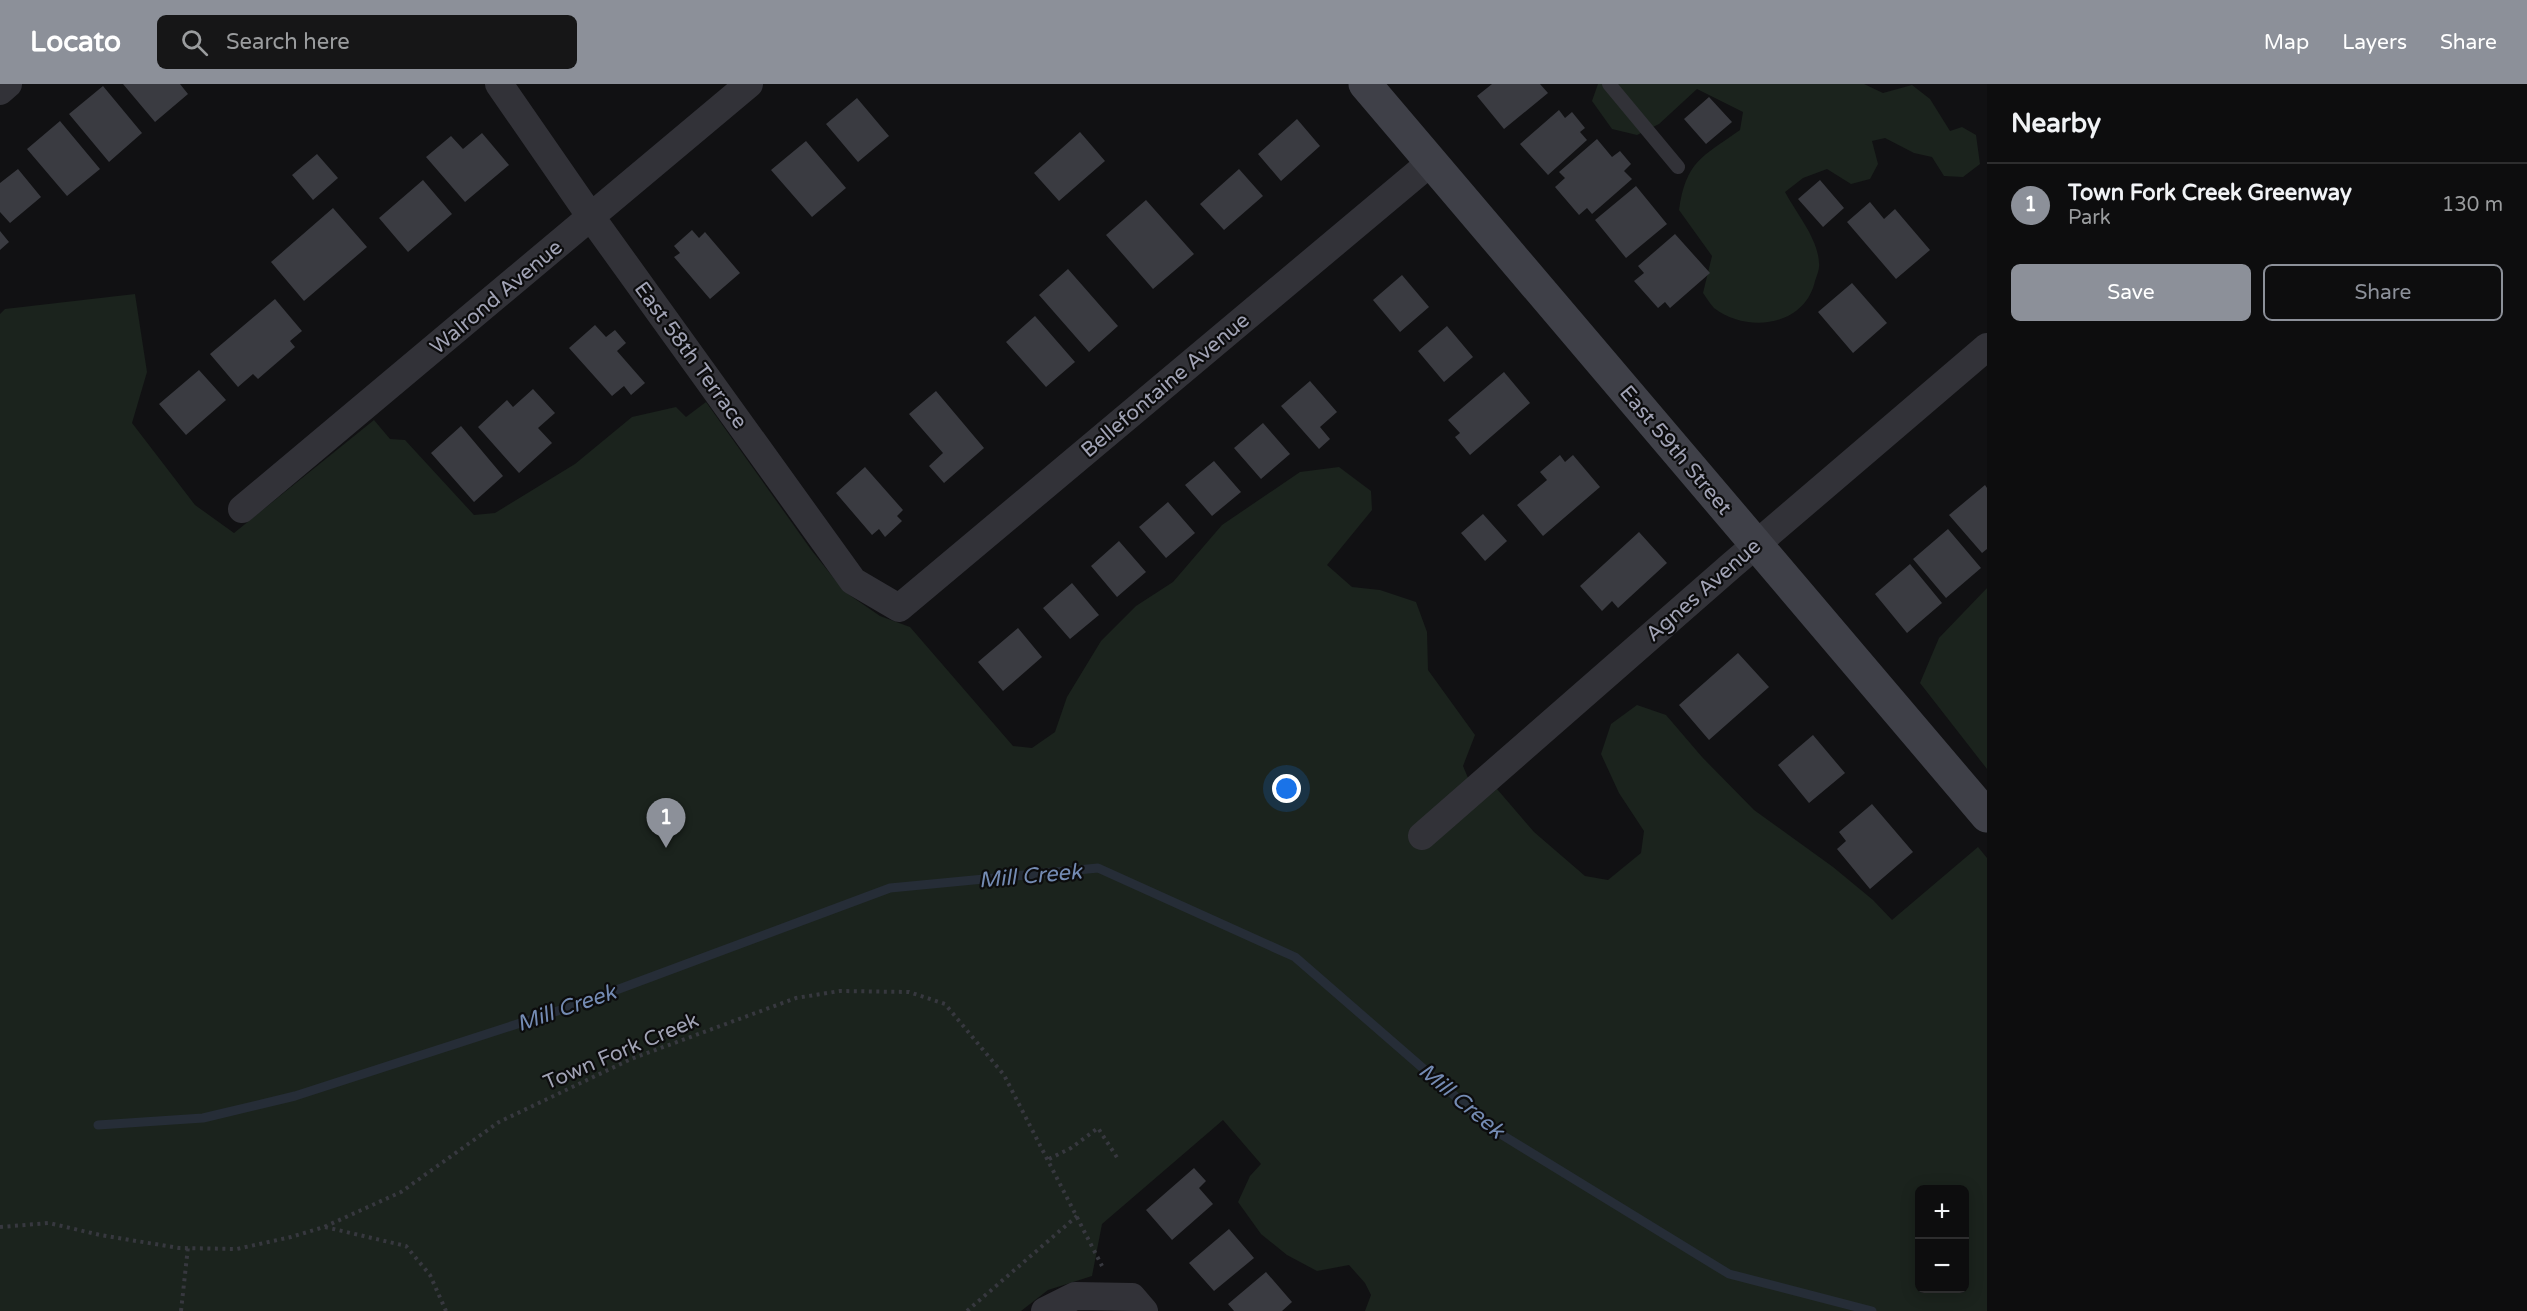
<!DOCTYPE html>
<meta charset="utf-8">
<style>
body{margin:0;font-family:"Varela Round",sans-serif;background:#161617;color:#f1f3f6}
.controls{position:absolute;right:18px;bottom:18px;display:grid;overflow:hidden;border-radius:9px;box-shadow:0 3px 15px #0003}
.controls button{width:54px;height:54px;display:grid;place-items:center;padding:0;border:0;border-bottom:2px solid #2d2d2e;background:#0d0d0e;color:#f1f3f6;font:30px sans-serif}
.you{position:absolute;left:1287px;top:705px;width:21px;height:21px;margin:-15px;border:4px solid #fff;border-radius:50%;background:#1a73e8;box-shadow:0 0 0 9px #1a73e833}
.badge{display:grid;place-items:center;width:39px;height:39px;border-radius:50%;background:#8c9099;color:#fff;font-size:20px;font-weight:700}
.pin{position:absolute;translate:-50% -50px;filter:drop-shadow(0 2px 3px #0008)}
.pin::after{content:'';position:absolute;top:32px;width:21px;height:18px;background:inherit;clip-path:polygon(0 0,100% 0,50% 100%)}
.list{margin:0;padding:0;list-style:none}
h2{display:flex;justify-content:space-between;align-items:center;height:78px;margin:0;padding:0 24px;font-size:26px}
h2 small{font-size:20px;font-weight:400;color:#9a9c9e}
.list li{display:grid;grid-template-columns:39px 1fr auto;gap:18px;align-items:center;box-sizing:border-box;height:84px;padding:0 24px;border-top:2px solid #2d2d2e}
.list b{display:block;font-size:22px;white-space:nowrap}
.list p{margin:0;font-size:20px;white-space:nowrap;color:#9a9c9e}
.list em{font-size:20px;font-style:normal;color:#9a9c9e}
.actions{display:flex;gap:12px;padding:18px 24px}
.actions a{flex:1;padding:14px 0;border:2px solid #8c9099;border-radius:9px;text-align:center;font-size:21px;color:#8c9099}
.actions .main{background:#8c9099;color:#fff}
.icon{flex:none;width:33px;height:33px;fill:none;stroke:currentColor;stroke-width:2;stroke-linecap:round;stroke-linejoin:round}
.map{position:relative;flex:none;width:1987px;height:1227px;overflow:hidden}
header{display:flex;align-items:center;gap:36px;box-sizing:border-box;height:84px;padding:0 30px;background:#8c9099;color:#fff}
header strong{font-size:28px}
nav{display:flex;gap:33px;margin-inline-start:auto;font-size:21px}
.search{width:420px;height:54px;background:#161617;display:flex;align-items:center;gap:15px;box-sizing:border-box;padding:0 21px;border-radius:9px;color:#9a9c9e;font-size:22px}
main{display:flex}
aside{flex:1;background:#0d0d0e}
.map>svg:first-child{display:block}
.green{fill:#1b231d;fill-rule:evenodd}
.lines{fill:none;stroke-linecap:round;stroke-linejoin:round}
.stream{stroke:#262d37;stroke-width:9}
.building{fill:#3a3b41}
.path{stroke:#37383f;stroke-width:4;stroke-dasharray:3 4.5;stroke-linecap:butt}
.lane{stroke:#323238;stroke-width:14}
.street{stroke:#323238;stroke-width:28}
.secondary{stroke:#3f4048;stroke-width:33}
.labels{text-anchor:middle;stroke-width:4.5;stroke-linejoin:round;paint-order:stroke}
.street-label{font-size:21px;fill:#a1a3b5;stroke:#0c0c0d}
.water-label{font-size:22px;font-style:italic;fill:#748bb3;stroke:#0c0c0d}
</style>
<header>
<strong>Locato</strong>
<div class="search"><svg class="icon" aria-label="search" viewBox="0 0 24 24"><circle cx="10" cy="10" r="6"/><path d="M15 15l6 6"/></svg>Search here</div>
<nav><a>Map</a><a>Layers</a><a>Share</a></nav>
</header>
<main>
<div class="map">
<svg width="1987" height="1227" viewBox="0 0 1987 1227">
<rect width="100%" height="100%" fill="#111113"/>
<path class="green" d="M 1598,0 L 1864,0 L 1883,9 L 1912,1 L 1930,15 L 1950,47 L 1962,43 L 1976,51 L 1980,80 L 1963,93 L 1944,92 L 1932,73 L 1914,69 L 1885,54 L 1872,57 L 1878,80 L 1870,95 L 1851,100 L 1827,85 L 1803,94 L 1785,108 C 1796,129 1818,154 1819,179 C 1820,184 1817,191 1815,197 C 1805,242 1748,250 1714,224 C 1710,220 1706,213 1703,209 L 1712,172 L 1679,126 C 1686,77 1702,73 1740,46 L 1743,28 L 1697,5 L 1659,40 L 1637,51 L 1612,45 L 1592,17 Z
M 135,210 L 147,288 L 132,339 L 195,421 L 234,449 L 374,336 L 390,355 L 405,356 L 474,431 L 495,429 L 575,380 L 632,333 L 676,323 L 686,333 L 706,318 L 812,467 L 845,508 L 880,532 L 910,543 L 1013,662 L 1032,664 L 1055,648 L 1067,613 L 1101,557 L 1136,522 L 1173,498 L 1222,441 L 1300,388 L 1339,383 L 1371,407 L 1372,426 L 1327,481 L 1352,503 L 1380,506 L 1416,518 L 1427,548 L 1428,586 L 1475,651 L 1463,682 L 1479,720 L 1497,705 L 1534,748 L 1585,792 L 1608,796 L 1641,769 L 1644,747 L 1619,709 L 1601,670 L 1611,640 L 1637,621 L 1666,631 L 1702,673 L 1754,726 L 1833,783 L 1873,816 L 1892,836 L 1978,763 L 1987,774 L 1987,1227 L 1365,1227 L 1371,1211 L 1365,1199 L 1349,1181 L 1317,1187 L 1287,1171 L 1261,1150 L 1238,1118 L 1250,1092 L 1261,1080 L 1223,1036 L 1102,1140 L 1092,1192 L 1048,1206 L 1021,1227 L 0,1227 L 0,230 L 5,225 ZM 1920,1106 L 1964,1106 L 1964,1204 L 1920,1204 Z
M 1987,504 L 1987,685 L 1920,599 L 1939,554 Z"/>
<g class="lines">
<path class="stream" d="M 98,1041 L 203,1034 L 295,1012 L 576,921 L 890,804 L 1098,784 L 1295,873 L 1494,1046 L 1729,1190 L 1872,1227"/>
</g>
<path class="building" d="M 123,0 L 180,0 L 188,10 L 155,38 Z
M 1492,0 L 1540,0 L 1548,9 L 1504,45 L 1477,12 Z
M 103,2 L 142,49 L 109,78 L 69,30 Z
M 1709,13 L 1732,38 L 1706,60 L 1684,35 Z
M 857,14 L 889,52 L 858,78 L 826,40 Z
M 1559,26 L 1565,34 L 1572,28 L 1585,44 L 1580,48 L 1587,56 L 1548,91 L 1520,60 Z
M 1297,35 L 1320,62 L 1281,97 L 1258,70 Z
M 60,37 L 100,85 L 67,112 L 27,65 Z
M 1080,48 L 1105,77 L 1059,117 L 1034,89 Z
M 482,49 L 509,81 L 465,118 L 426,73 L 451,52 L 463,65 Z
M 1597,55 L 1612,73 L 1620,67 L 1631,80 L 1624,87 L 1632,95 L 1592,130 L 1587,124 L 1579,131 L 1555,103 L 1565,94 L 1559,88 Z
M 806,57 L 846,104 L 812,133 L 771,86 Z
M 317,70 L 338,94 L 313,116 L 292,91 Z
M 18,85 L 41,113 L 10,139 L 0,128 L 0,99 Z
M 1239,85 L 1263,112 L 1224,146 L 1200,120 Z
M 423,96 L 452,130 L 408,168 L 379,134 Z
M 1820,96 L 1844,124 L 1823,143 L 1798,115 Z
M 1636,102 L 1667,140 L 1626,174 L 1595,136 Z
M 1146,116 L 1194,170 L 1153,205 L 1106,151 Z
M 1870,118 L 1884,135 L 1895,125 L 1930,166 L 1896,195 L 1847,138 Z
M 333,124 L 367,163 L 304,217 L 271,178 Z
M 692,146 L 699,154 L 705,148 L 740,189 L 710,215 L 674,173 L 680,169 L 674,162 Z
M 0,147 L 9,158 L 0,166 Z
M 1675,150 L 1710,189 L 1670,224 L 1665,218 L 1658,224 L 1634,197 L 1644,189 L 1638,182 Z
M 1068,185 L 1118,242 L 1089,268 L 1039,211 Z
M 1402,191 L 1429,223 L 1400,248 L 1373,216 Z
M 1852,199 L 1887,239 L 1853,269 L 1818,228 Z
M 275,215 L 302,247 L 290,257 L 295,263 L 258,295 L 253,290 L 238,303 L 210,270 Z
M 1035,232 L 1075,278 L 1046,303 L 1006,258 Z
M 595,241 L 606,253 L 615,246 L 626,259 L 617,267 L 645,299 L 631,311 L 624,302 L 612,312 L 569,264 Z
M 1447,242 L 1473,273 L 1444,298 L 1418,267 Z
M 199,286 L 226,316 L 186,351 L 159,320 Z
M 1504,288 L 1530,319 L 1470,371 L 1455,353 L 1460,349 L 1448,336 Z
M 1310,297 L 1337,328 L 1320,343 L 1330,355 L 1319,365 L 1281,322 Z
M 533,305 L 555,329 L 538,344 L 552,359 L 519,389 L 478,343 L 507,316 L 513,323 Z
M 936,307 L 984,364 L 944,399 L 929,382 L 943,369 L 909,330 Z
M 1263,339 L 1290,370 L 1261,395 L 1234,364 Z
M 461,342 L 503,392 L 474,418 L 431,369 Z
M 1560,371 L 1565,378 L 1573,371 L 1600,403 L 1543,452 L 1517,421 L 1547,396 L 1540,388 Z
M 1214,377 L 1241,408 L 1212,432 L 1185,401 Z
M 865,383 L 903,426 L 897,432 L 902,437 L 885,453 L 879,445 L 872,451 L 836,409 Z
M 1985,401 L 1987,404 L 1987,465 L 1982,469 L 1949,431 Z
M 1168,418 L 1195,449 L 1166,474 L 1139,443 Z
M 1483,430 L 1507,457 L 1485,477 L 1461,449 Z
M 1948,445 L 1981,484 L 1946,514 L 1913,475 Z
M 1639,448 L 1667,479 L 1618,524 L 1612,517 L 1602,527 L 1580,502 Z
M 1119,457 L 1146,488 L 1117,513 L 1091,482 Z
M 1910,480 L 1942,519 L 1907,549 L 1875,510 Z
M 1072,499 L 1099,531 L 1070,555 L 1043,524 Z
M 1018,544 L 1042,573 L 1003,607 L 978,578 Z
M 1738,569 L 1769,603 L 1709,656 L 1679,621 Z
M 1813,651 L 1845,689 L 1809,719 L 1778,681 Z
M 1872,720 L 1913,768 L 1870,805 L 1837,765 L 1846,757 L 1839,748 Z
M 1194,1084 L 1206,1097 L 1199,1104 L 1213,1120 L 1172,1156 L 1146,1126 Z
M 1229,1145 L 1254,1174 L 1214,1207 L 1189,1179 Z
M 1266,1188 L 1292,1218 L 1282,1227 L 1234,1227 L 1228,1220 Z"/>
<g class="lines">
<path class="path" d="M 1049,1075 L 1071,1064 L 1098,1044 L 1118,1075
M 0,1143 L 49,1139 L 100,1151 L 179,1164 L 237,1165 L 291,1153 L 324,1143 L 401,1108 L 499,1038 L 631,975 L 796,914 L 840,907 L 909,908 L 945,920 L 1004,991 L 1102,1182
M 325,1143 L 406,1162 L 430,1191 L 446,1227
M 181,1227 L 188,1163
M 967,1227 L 1077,1132"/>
<path class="lane" d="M 1609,0 L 1678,83"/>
<path class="street" d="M 499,0 L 591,133 L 853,497 L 899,524 L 1431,78
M 0,7 L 8,0
M 242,425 L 749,0
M 1422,752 L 1732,481 L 1987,263
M 1045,1227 L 1075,1212 L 1132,1213 L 1144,1227"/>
<path class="secondary" d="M 1365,0 L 1987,732"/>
</g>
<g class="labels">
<g class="street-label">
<text transform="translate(496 213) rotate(-40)" y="7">Walrond Avenue</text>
<text transform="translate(691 271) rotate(54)" y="7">East 58th Terrace</text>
<text transform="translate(1165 301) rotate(-40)" y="7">Bellefontaine Avenue</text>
<text transform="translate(1676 366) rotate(50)" y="7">East 59th Street</text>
<text transform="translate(1703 506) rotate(-41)" y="7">Agnes Avenue</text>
<text transform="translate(621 967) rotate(-23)" y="7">Town Fork Creek</text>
</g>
<g class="water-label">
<text transform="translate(1030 791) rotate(-5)" y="8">Mill Creek</text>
<text transform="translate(566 923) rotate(-19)" y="8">Mill Creek</text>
<text transform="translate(1462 1016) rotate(40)" y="8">Mill Creek</text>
</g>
</g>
</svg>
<div class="controls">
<button>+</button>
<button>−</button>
</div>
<div class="you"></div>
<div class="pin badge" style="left:666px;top:764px">1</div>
</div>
<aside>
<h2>Nearby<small></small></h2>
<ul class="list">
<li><span class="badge">1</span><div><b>Town Fork Creek Greenway</b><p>Park</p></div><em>130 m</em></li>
</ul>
<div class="actions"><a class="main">Save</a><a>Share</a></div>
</aside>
</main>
